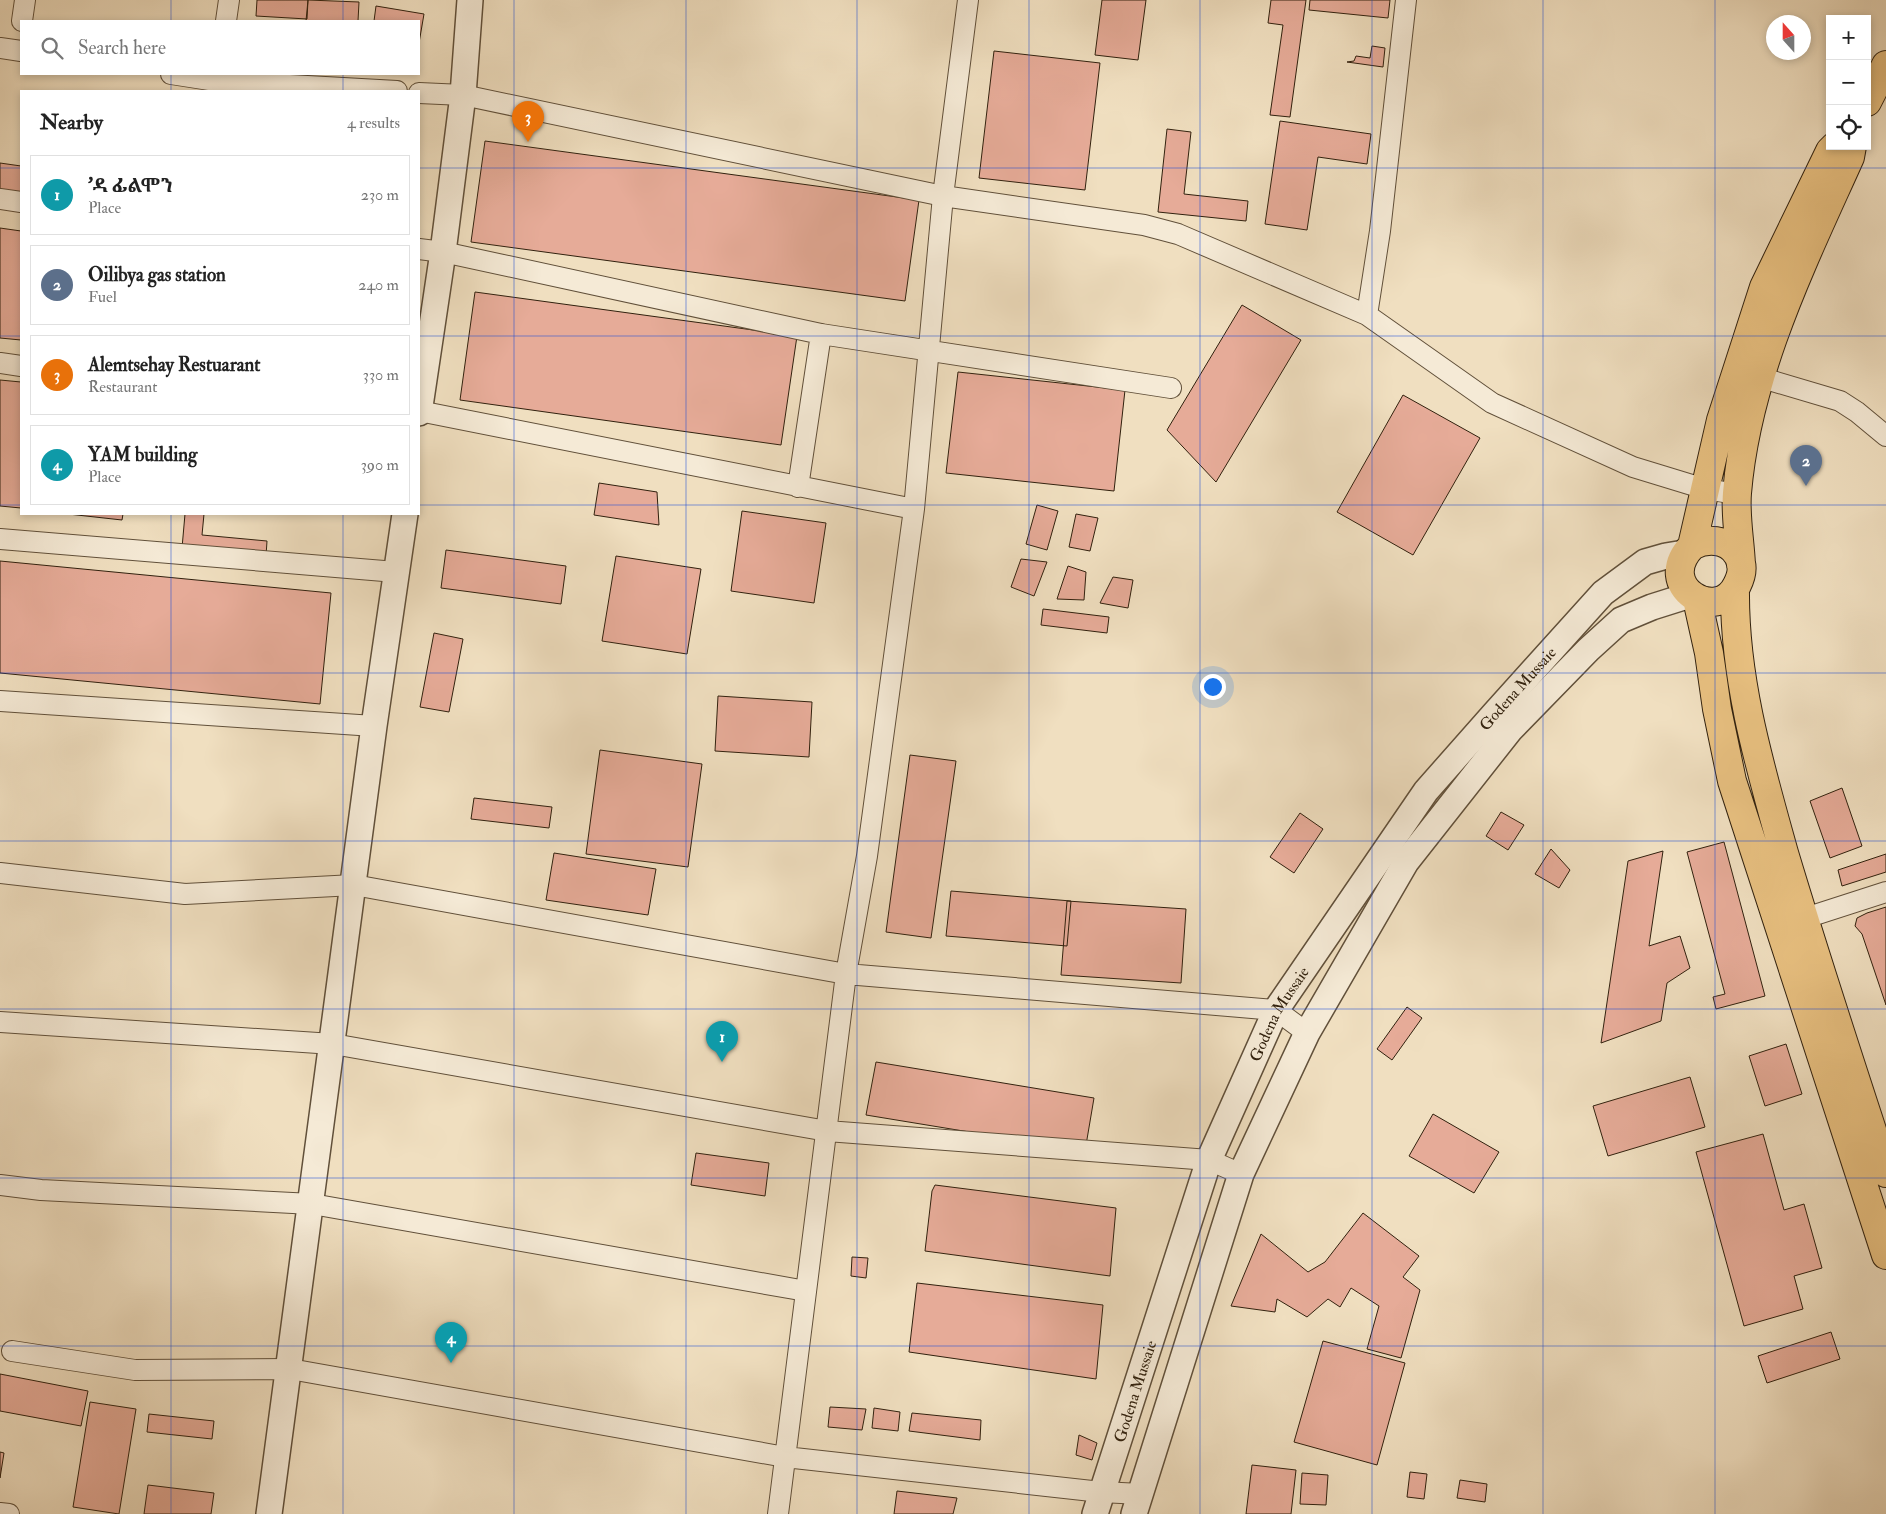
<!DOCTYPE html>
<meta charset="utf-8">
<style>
body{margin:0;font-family:"IM FELL Double Pica","Noto Serif Ethiopic",serif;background:#f6f6f6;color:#222}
.controls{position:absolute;right:15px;top:15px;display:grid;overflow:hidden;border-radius:0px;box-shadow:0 2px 8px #0003}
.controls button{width:45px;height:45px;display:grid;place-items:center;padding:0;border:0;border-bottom:1px solid #e0e0e0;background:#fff;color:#222;font:25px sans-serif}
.compass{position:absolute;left:1766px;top:15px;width:45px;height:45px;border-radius:50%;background:#fff;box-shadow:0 2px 8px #0003;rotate:339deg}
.you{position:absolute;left:1212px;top:686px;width:18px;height:18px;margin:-12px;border:4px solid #fff;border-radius:50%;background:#1a73e8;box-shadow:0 0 0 8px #1a73e833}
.badge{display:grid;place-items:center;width:32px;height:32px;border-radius:50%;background:#111827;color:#fff;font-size:16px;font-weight:700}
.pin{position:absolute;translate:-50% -41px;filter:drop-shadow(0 1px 2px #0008)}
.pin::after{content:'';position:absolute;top:26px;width:18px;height:15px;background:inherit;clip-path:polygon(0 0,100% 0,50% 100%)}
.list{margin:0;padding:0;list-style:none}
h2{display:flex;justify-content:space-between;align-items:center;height:65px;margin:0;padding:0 20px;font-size:21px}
h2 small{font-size:16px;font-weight:400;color:#767676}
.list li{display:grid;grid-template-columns:32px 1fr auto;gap:15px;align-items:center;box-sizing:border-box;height:80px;margin:0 10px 10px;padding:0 10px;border:1px solid #e0e0e0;border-radius:0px}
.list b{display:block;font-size:19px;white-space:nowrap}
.list p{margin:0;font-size:16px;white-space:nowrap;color:#767676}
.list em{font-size:16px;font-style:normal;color:#767676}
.icon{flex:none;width:28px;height:28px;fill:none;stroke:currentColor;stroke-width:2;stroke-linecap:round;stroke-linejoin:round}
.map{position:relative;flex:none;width:1886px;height:1514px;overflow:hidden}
.search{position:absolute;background:#fff;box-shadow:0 2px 8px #0003;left:20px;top:20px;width:400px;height:55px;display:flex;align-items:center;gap:12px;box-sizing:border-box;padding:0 18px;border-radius:0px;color:#767676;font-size:19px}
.panel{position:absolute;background:#fff;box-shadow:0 2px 8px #0003;left:20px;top:90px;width:400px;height:425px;border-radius:0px}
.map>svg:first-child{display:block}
.building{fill:#e6ab98;stroke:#31210e}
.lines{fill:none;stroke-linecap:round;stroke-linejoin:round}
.minor-casing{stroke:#61503a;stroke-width:22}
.tertiary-casing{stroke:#61503a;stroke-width:28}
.primary-casing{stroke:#31210e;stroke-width:30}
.minor{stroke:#f5ead6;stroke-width:20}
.tertiary{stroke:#f5ead6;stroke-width:25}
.primary{stroke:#e8c080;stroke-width:28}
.grid{fill:none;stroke:#1d4ed8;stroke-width:1;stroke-opacity:0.55}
.labels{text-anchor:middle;stroke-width:4.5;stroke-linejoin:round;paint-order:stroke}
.street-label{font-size:16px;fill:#31210e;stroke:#f5ead6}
</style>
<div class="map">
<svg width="1886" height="1514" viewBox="0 0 1886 1514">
<rect width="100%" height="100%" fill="#f0dfc0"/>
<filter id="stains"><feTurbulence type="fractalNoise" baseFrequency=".004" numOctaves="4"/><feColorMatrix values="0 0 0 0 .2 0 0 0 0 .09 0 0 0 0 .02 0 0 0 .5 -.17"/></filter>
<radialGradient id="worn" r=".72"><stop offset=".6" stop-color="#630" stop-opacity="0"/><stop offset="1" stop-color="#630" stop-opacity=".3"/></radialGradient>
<path class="building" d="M 257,0 L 308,0 L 307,19 L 256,16 Z
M 308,0 L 359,2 L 358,21 L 306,21 Z
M 1102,0 L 1146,0 L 1138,60 L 1095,55 Z
M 1271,0 L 1306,0 L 1290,117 L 1270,115 L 1283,25 L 1268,23 Z
M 1310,0 L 1390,0 L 1388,18 L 1309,10 Z
M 376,6 L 424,14 L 419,43 L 419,21 L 374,21 Z
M 1372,46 L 1385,48 L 1383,67 L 1347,62 L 1354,61 L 1356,56 L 1370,58 Z
M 994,51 L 1100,63 L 1085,190 L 979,178 Z
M 1280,121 L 1371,134 L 1367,164 L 1318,157 L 1307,230 L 1265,224 Z
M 1167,129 L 1191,132 L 1184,194 L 1248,201 L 1246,221 L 1158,212 Z
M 485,141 L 919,200 L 905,301 L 471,242 Z
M 0,163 L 21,166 L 21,197 L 0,194 Z
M 0,228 L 21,231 L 21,340 L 0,338 Z
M 475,292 L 797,336 L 781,445 L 460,400 Z
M 1242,305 L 1301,340 L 1216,482 L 1167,430 Z
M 958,372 L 1125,390 L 1114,491 L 946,473 Z
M 0,380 L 21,382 L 21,508 L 0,506 Z
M 1403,395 L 1480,438 L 1413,555 L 1337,512 Z
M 599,483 L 657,492 L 659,525 L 594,515 Z
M 1037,505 L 1058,511 L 1047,550 L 1026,544 Z
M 742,511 L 826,523 L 814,603 L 731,591 Z
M 68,514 L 123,514 L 122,520 Z
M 185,514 L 204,514 L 202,535 L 267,541 L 266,556 L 182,548 Z
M 1076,514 L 1098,518 L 1090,551 L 1069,547 Z
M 446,550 L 566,566 L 561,604 L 441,588 Z
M 616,556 L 701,569 L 687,654 L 602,641 Z
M 1021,559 L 1047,562 L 1034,596 L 1011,587 Z
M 0,561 L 331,593 L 320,704 L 0,673 Z
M 1068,566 L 1086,572 L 1084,600 L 1057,599 Z
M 1113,577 L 1133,580 L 1128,608 L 1100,603 Z
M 1043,609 L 1109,617 L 1107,633 L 1041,625 Z
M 434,633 L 463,639 L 449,712 L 420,707 Z
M 718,696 L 812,702 L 809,757 L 715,751 Z
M 600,750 L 702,764 L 688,867 L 586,854 Z
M 910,755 L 956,761 L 931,938 L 886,932 Z
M 1842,788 L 1862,846 L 1830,858 L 1810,801 Z
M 474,798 L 552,807 L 549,828 L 471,819 Z
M 1501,812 L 1524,825 L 1508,850 L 1486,836 Z
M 1300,813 L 1323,829 L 1294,873 L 1270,857 Z
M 1724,842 L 1765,996 L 1716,1009 L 1713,997 L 1725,994 L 1687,852 Z
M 1551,849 L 1570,870 L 1559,888 L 1535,874 Z
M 1663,851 L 1649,946 L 1680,936 L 1690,968 L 1667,983 L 1661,1021 L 1601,1043 L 1628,861 Z
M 554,853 L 656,869 L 648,915 L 546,900 Z
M 1886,854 L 1886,872 L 1842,886 L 1838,870 Z
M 951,891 L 1071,901 L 1067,946 L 946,936 Z
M 1067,901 L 1186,909 L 1181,983 L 1061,975 Z
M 1886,907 L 1886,1005 L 1862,934 L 1855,926 L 1857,918 L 1867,913 Z
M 1407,1007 L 1422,1018 L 1392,1060 L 1377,1049 Z
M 1786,1044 L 1802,1094 L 1765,1106 L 1749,1056 Z
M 876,1062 L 1094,1098 L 1085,1151 L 866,1115 Z
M 1690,1077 L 1705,1127 L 1608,1156 L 1593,1106 Z
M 1433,1114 L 1499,1152 L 1474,1193 L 1409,1156 Z
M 1763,1134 L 1784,1210 L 1804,1204 L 1822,1268 L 1794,1276 L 1803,1309 L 1744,1326 L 1696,1152 Z
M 696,1153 L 769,1163 L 765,1196 L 691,1185 Z
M 935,1185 L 1116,1208 L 1110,1276 L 925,1251 L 932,1191 Z
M 1363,1213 L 1419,1256 L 1403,1277 L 1420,1290 L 1401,1358 L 1367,1349 L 1379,1306 L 1351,1288 L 1340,1307 L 1328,1299 L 1307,1317 L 1277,1299 L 1275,1312 L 1231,1306 L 1261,1234 L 1308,1272 L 1325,1262 Z
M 852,1257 L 868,1258 L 866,1278 L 851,1276 Z
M 917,1283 L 1103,1305 L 1096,1379 L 909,1352 Z
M 1831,1332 L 1840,1359 L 1767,1383 L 1758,1356 Z
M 1323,1341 L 1405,1363 L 1377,1465 L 1294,1442 Z
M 0,1374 L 88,1391 L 81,1426 L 0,1411 Z
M 90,1402 L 136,1409 L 119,1514 L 73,1507 Z
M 830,1407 L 866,1409 L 862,1430 L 828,1427 Z
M 874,1408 L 900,1412 L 898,1431 L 872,1428 Z
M 912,1413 L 981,1420 L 980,1440 L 909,1431 Z
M 149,1414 L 214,1421 L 212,1439 L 147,1432 Z
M 1079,1435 L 1097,1443 L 1092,1460 L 1076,1455 Z
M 0,1452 L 4,1453 L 0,1478 Z
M 1252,1465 L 1296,1470 L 1291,1514 L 1246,1514 Z
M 1410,1472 L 1427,1474 L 1424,1499 L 1407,1497 Z
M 1302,1473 L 1328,1475 L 1326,1505 L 1300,1504 Z
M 1460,1480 L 1487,1484 L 1485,1502 L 1457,1498 Z
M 148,1485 L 214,1493 L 211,1514 L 144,1514 Z
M 897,1491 L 957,1498 L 953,1514 L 894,1514 Z"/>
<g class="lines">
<g class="minor-casing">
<path id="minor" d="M 22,21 L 25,0
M 226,21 L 229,0
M 0,48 L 21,51
M 171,74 L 216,81 L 397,91
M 419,93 L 463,95 L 943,196 L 1144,225 L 1178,234 L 1367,315 L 1492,403 L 1633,467 L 1705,489 L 1737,494
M 0,199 L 21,202
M 419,249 L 443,252 L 821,334 L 1171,388
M 1367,315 L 1380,231 L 1406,0
M 0,363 L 21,366
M 1759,377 L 1840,401 L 1857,412 L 1886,436
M 419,411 L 914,509
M 798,487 L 821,334
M 0,539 L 396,572
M 0,701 L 374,726
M 0,873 L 185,894 L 354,885 L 846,974 L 1276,1010 L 1307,1033
M 1793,922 L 1886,892
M 0,1022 L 333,1044 L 827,1131 L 1209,1160 L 1241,1174
M 0,1185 L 41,1190 L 312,1204 L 806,1291
M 12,1351 L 135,1370 L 290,1369 L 785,1457 L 1101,1492 L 1141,1494
M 0,1513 L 9,1514
M 778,1514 L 846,974 L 867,856 L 914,509 L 943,196 L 968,0"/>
</g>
<g class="tertiary-casing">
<g id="tertiary">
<path d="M 419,413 L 443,252 L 463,95 L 470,0"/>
<path d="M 269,1514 L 374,726 L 405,514"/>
<path id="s1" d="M 1095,1514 L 1209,1160 L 1276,1010 L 1426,791 L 1494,714 L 1603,593 L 1645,562 L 1666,556 L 1684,553"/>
<path d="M 1134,1514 L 1241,1174 L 1307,1033 L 1406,862 L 1510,730 L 1588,650 L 1621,620 L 1652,607 L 1690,595"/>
</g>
</g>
<g class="primary-casing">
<path id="primary" d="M 1867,102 L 1886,65
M 1692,546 C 1710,536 1735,540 1741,563 C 1743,571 1740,579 1737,585 C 1718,625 1653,586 1692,546 L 1721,420 L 1764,287 L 1830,151 L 1835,146
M 1741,565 C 1740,541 1735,516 1737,493 C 1747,374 1802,264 1850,157 L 1852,146
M 1735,590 C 1734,680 1760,767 1784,853 C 1816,960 1851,1066 1886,1173
M 1697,599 L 1709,653 L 1717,709 L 1732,781 L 1886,1255"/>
</g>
<use href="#minor" class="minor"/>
<use href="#tertiary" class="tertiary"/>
<use href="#primary" class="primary"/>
</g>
<path class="grid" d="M 171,0 L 171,21M 343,0 L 343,21M 514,0 L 514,1514M 686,0 L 686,1514M 857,0 L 857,1514M 1029,0 L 1029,1514M 1200,0 L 1200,1514M 1372,0 L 1372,1514M 1543,0 L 1543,1514M 1715,0 L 1715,1514M 171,74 L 171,91M 343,74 L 343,91M 0,168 L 21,168M 419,168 L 1886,168M 0,336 L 21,336M 419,336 L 1886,336M 0,505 L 21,505M 419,505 L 1886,505M 171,514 L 171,1514M 343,514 L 343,1514M 0,673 L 1886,673M 0,841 L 1886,841M 0,1009 L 1886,1009M 0,1178 L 1886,1178M 0,1346 L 1886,1346"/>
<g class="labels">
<g class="street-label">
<text dy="6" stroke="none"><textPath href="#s1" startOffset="939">Godena Mussaie</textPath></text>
<text dy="6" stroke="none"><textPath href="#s1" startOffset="534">Godena Mussaie</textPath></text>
<text dy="6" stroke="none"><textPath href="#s1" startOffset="129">Godena Mussaie</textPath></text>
</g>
</g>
<rect width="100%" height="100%" filter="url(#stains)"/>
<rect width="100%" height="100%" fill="url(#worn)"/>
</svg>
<div class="controls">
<button>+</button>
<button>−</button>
<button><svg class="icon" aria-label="locate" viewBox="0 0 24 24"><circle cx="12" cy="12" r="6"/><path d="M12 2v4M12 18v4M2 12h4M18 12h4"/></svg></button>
</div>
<svg class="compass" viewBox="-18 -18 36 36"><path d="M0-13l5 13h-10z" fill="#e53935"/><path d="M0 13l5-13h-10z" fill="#767676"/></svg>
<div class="you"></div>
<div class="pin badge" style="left:722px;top:1062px;background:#0f9aa8">1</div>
<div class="pin badge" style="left:1806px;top:486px;background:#5c6f8a">2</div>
<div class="pin badge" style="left:528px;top:142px;background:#e8710a">3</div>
<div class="pin badge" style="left:451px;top:1363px;background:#0f9aa8">4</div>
<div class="search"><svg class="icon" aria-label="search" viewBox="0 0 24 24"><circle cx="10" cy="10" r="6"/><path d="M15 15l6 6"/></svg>Search here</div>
<section class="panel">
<h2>Nearby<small>4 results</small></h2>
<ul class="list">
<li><span class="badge" style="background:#0f9aa8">1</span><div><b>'ዳ ፊልሞን</b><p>Place</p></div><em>230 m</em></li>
<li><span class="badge" style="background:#5c6f8a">2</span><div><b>Oilibya gas station</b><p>Fuel</p></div><em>240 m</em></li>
<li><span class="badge" style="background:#e8710a">3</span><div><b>Alemtsehay Restuarant</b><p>Restaurant</p></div><em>330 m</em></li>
<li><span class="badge" style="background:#0f9aa8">4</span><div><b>YAM building</b><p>Place</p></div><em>390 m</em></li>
</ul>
</section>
</div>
